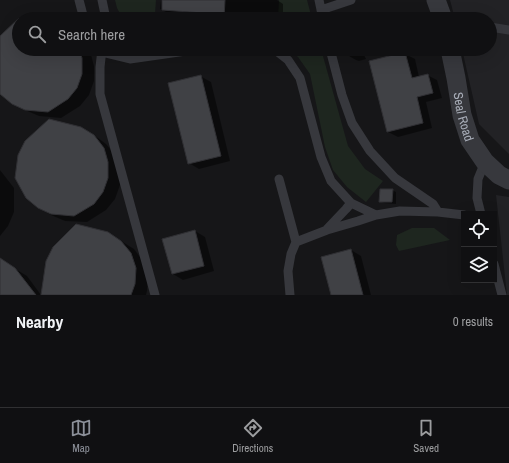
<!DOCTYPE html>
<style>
body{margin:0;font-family:"Archivo Narrow",sans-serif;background:#19191b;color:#f1f3f6}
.controls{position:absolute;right:12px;bottom:12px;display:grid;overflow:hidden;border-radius:0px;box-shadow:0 4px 16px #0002}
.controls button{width:36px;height:36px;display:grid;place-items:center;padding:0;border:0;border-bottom:1px solid #303032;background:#101012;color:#f1f3f6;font:20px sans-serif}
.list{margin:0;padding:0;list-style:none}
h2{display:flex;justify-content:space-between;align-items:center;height:52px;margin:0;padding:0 16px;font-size:17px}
h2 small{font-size:13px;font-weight:400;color:#9c9d9f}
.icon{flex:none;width:22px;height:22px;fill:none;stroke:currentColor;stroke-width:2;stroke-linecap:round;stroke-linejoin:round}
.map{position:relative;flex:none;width:509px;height:295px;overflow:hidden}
.search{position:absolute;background:#101012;box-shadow:0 4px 16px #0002;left:12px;right:12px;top:12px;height:44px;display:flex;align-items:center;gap:10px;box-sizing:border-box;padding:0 14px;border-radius:22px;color:#9c9d9f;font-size:15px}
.sheet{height:112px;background:#101012}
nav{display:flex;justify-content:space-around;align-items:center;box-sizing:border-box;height:56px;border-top:1px solid #303032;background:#101012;font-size:11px;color:#9c9d9f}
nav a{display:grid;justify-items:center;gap:2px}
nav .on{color:#8c9099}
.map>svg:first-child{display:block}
.built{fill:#222225}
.green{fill:#1e261f}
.shadow{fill:#0007}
.building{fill:#404145;stroke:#303034}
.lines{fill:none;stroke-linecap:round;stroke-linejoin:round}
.lane{stroke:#37383d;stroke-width:9}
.street{stroke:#37383d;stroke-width:19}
.labels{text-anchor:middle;stroke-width:3.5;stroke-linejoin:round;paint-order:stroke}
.street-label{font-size:13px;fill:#a8adb8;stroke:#111113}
</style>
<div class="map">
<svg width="509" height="295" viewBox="0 0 509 295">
<rect width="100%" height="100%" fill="#161618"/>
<path class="built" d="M 450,0 L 509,0 L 509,154 L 479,124 L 462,49 L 490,49 L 490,19 L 455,19 Z
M 496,195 L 509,197 L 509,295 L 507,295 Z"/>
<path class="green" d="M 115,0 L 156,0 L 155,14 L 161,19 L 123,19 L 117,8 Z
M 279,0 L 307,0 L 312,19 L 276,19 L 278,18 Z
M 289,49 L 321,49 L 348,146 L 365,169 L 383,181 L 366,202 L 347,187 L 333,170 L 325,147 L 310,74 L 298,57 Z
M 412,228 L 434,228 L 450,240 L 399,251 L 396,245 L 397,235 Z"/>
<path class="shadow" d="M 161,0 L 277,0 L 283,4 L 283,15 L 231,12 L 231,19 L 203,19 L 203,16 L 168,13 L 160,9 Z
M 19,24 L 19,49 L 88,49 L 90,51 L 94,66 L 94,81 L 89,95 L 80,106 L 61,118 L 39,116 L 25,110 L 12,103 L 0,91 L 0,38 Z
M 350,49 L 361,49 L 366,59 L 359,61 L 356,60 L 349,56 Z
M 405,54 L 415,59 L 419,77 L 427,75 L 437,80 L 442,98 L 426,102 L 432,128 L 398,137 L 388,132 Z
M 200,76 L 211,82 L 230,161 L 199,169 L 189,163 Z
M 94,135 L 106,144 L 116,156 L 120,170 L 120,185 L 115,199 L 106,210 L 87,222 L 65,221 L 51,215 L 38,207 Z
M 0,170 L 14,188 L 14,212 L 8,226 L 0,236 Z
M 392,190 L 396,192 L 396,204 L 384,203 L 380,201 Z
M 195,231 L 205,237 L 214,271 L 183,280 L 173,274 Z
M 108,233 L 134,249 L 143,261 L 148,276 L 147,291 L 146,295 L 50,295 Z
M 351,250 L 361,256 L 371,295 L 332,295 Z
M 0,260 L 14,268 L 27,276 L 41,295 L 0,295 Z"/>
<path class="building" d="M 162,0 L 225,0 L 224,19 L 202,19 L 203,13 L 162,10 Z
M 19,18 L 19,49 L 79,49 L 82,58 L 82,74 L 77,88 L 68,99 L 48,112 L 25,110 L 12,104 L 0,94 L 0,36 Z
M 405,52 L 412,78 L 428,74 L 433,93 L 417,97 L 423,123 L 387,132 L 369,61 Z
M 201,75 L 221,156 L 188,164 L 168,83 Z
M 49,119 L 81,127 L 94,135 L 104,148 L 108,162 L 108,178 L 103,192 L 94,204 L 74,216 L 51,214 L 38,208 L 26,198 L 15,178 L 18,155 L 25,141 Z
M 380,189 L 393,189 L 392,202 L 379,202 Z
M 76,224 L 108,232 L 121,241 L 131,253 L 136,268 L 135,284 L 131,295 L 41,295 L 46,261 L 53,247 Z
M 195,230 L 204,266 L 172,274 L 162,239 Z
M 351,249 L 363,295 L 331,295 L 321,257 Z
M 0,258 L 15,268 L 36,295 L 0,295 Z"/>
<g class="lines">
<path class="lane" d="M 79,0 L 84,19
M 102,0 L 106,19
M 319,0 L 323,19
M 321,10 L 351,0
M 490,27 L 509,30
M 99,49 L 101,52 L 130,59 L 200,49
M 102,49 L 100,67 L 100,94 L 155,295
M 274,49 L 288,60 L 300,78 L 321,157 L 331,181 L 351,203 L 376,215 L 400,211 L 438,212 L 464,215
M 330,49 L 342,95 L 352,123 L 370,151 L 395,178 L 433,204 L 438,212
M 279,179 L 296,242
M 481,214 L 477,198 L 478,179 L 485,162
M 327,229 L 346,209 L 351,203
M 494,264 L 502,295
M 290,295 L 288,271 L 291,254 L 296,242 L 327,230 L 358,221 L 376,215"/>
<g class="street">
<path d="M 436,0 L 443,19"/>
<path id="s1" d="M 450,49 L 456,78 L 462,115 L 470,140 L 485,162 L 499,175 L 509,180"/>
</g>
</g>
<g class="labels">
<g class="street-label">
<text dy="5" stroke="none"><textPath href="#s1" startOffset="69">Seal Road</textPath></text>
</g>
</g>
</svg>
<div class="controls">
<button><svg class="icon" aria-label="locate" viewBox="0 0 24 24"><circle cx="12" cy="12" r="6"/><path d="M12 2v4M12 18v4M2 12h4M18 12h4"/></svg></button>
<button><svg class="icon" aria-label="layers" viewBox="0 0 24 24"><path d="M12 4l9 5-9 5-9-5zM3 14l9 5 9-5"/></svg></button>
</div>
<div class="search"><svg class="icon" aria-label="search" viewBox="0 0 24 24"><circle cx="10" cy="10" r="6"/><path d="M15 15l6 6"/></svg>Search here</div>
</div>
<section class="sheet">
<h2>Nearby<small>0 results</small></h2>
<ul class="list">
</ul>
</section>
<nav>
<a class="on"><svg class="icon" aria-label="map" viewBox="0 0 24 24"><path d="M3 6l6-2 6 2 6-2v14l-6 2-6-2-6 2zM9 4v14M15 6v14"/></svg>Map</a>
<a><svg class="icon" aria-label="directions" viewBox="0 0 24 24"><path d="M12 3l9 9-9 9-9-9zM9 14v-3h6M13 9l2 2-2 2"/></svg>Directions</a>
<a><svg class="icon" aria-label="saved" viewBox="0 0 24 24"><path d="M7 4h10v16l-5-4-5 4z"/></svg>Saved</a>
</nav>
